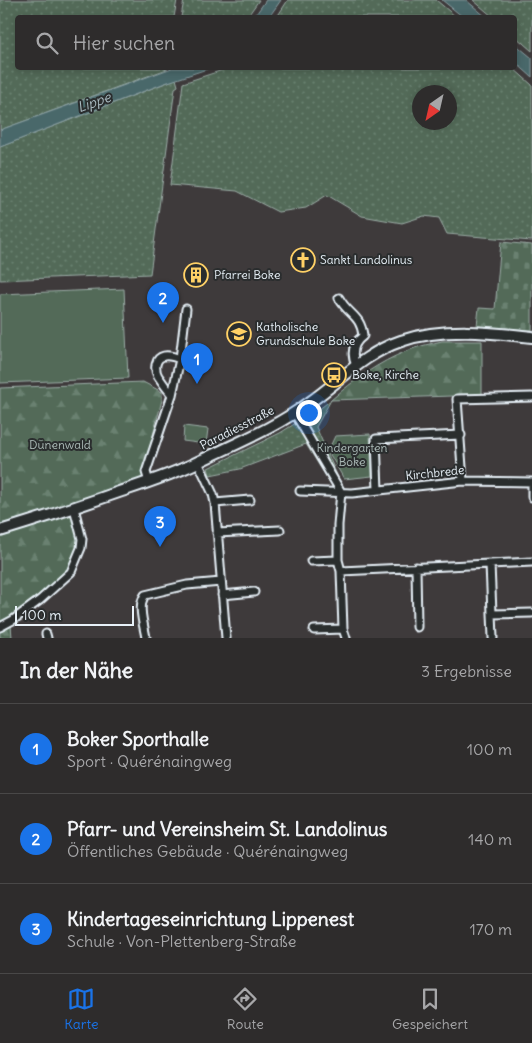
<!DOCTYPE html>
<html lang="de">
<meta charset="utf-8">
<style>
body{margin:0;font-family:Delius,sans-serif;background:#3a3838;color:#f1f3f6}
.compass{position:absolute;left:412px;top:85px;width:45px;height:45px;border-radius:50%;background:#2e2c2c;box-shadow:0 2px 8px #0003;rotate:214deg}
.scale{position:absolute;left:15px;bottom:12px;width:119px;box-sizing:border-box;padding-left:5px;border:2px solid #e8f1f8;border-top:0;font-size:14px;line-height:18px;white-space:nowrap;color:#e8f1f8;-webkit-text-stroke:4px #2a2d2e;paint-order:stroke}
.you{position:absolute;left:308px;top:412px;width:18px;height:18px;margin:-12px;border:4px solid #fff;border-radius:50%;background:#1a73e8;box-shadow:0 0 0 8px #1a73e833}
.badge{display:grid;place-items:center;width:32px;height:32px;border-radius:50%;background:#1a73e8;color:#fff;font-size:16px;font-weight:700}
.pin{position:absolute;translate:-50% -41px;filter:drop-shadow(0 1px 2px #0008)}
.pin::after{content:'';position:absolute;top:26px;width:18px;height:15px;background:inherit;clip-path:polygon(0 0,100% 0,50% 100%)}
.list{margin:0;padding:0;list-style:none}
h2{display:flex;justify-content:space-between;align-items:center;height:65px;margin:0;padding:0 20px;font-size:21px}
h2 small{font-size:16px;font-weight:400;color:#a7a7a9}
.list li{display:grid;grid-template-columns:32px 1fr auto;gap:15px;align-items:center;box-sizing:border-box;height:90px;padding:0 20px;border-top:1px solid #494848}
.list b{display:block;font-size:19px;white-space:nowrap}
.list p{margin:0;font-size:16px;white-space:nowrap;color:#a7a7a9}
.list em{font-size:16px;font-style:normal;color:#a7a7a9}
.icon{flex:none;width:28px;height:28px;fill:none;stroke:currentColor;stroke-width:2;stroke-linecap:round;stroke-linejoin:round}
.map{position:relative;flex:none;width:532px;height:638px;overflow:hidden}
.search{position:absolute;background:#2e2c2c;box-shadow:0 2px 8px #0003;left:15px;right:15px;top:15px;height:55px;display:flex;align-items:center;gap:12px;box-sizing:border-box;padding:0 18px;border-radius:5px;color:#a7a7a9;font-size:19px}
.sheet{height:335px;background:#2e2c2c}
nav{display:flex;justify-content:space-around;align-items:center;box-sizing:border-box;height:70px;border-top:1px solid #494848;background:#2e2c2c;font-size:14px;color:#a7a7a9}
nav a{display:grid;justify-items:center;gap:2px}
nav .on{color:#1a73e8}
.map>svg:first-child{display:block}
.grass{fill:url(#grass-dots);stroke:#9daea8;fill-rule:evenodd}
.forest{fill:url(#forest-firs);stroke:#9daea8}
.cemetery{fill:url(#cemetery-stones);stroke:#9daea8}
.green{fill:#526b58;stroke:#9daea8}
.water{fill:#4a686b;stroke:#899fa3}
.lines{fill:none;stroke-linecap:round;stroke-linejoin:round}
.street-casing{stroke:#e8f1f8;stroke-width:11}
.secondary-casing{stroke:#e8f1f8;stroke-width:14}
.street{stroke:#2a2d2e;stroke-width:7}
.secondary{stroke:#2a2d2e;stroke-width:10}
.labels{text-anchor:middle;stroke-width:4;stroke-linejoin:round;paint-order:stroke}
.poi-label{font-size:12px;fill:#e8f1f8;stroke:#2a2d2e;text-anchor:start}
.street-label{font-size:12px;fill:#e8f1f8;stroke:#2a2d2e}
.park-label{font-size:12px;fill:#acbbb8;stroke:#2a2d2e}
.water-label{font-size:14px;font-style:italic;fill:#a9bac0;stroke:#2a2d2e}
</style>
<div class="map">
<svg width="532" height="638" viewBox="0 0 532 638">
<defs>
<pattern id="grass-dots" width="8" height="8" patternUnits="userSpaceOnUse" patternTransform="scale(1.25)"><rect width="8" height="8" fill="#526b58"/><path d="M2 2h.1M6 6h.1" fill="none" stroke="#6b8171" stroke-width="1.8" stroke-linecap="round"/></pattern>
<pattern id="forest-firs" width="22" height="20" patternUnits="userSpaceOnUse" patternTransform="scale(1.25)"><rect width="22" height="20" fill="#526b58"/><path d="M5 1l3.5 6h-7zM16 11l3.5 6h-7z" fill="#6b8171"/></pattern>
<pattern id="cemetery-stones" width="16" height="16" patternUnits="userSpaceOnUse" patternTransform="scale(1.25)"><rect width="16" height="16" fill="#526b58"/><path d="M2 7V4a2 2 0 0 1 4 0v3zM10 15v-3a2 2 0 0 1 4 0v3z" fill="#6b8171"/></pattern>
</defs>
<rect width="100%" height="100%" fill="#3e3a3b"/>
<filter id="ink" filterUnits="userSpaceOnUse"><feTurbulence type="fractalNoise" baseFrequency=".02" numOctaves="2"/><feDisplacementMap in="SourceGraphic" scale="10" xChannelSelector="R" yChannelSelector="G"/><feConvolveMatrix kernelMatrix="1 2 1 2 8 2 1 2 1" color-interpolation-filters="sRGB"/></filter>
<g filter="url(#ink)">
<path class="grass" d="M 0,0 L 177,0 L 174,17 L 18,18 L 18,68 L 167,68 L 167,69 L 0,130 Z
M 184,0 L 259,0 L 247,17 L 181,17 Z
M 288,0 L 436,0 L 456,17 L 277,17 Z
M 473,0 L 532,0 L 532,51 L 515,36 L 514,18 L 493,17 Z
M 229,68 L 513,68 L 532,85 L 532,241 L 447,234 L 439,218 L 424,216 L 402,223 L 362,216 L 327,195 L 306,208 L 278,212 L 237,191 L 170,185 L 183,83 ZM 420,92 L 450,92 L 450,122 L 420,122 Z
M 176,79 L 178,86 L 175,88 L 150,274 L 0,280 L 0,147 Z
M 331,400 L 316,427 L 340,482 L 330,483 L 306,444 L 240,469 L 210,475 L 208,468 L 280,433 L 296,423 L 305,436 L 306,443 L 309,431 L 305,420 Z"/>
<path class="forest" d="M 442,341 L 482,341 L 482,395 L 331,400 C 354,380 379,362 407,351 C 418,346 430,344 442,341 Z
M 143,382 L 162,392 L 162,400 L 143,474 L 145,480 L 0,525 L 0,388 Z
M 72,512 C 75,523 79,536 79,547 C 78,573 29,605 9,618 L 11,624 L 12,638 L 0,638 L 0,534 Z"/>
<path class="cemetery" d="M 501,242 L 532,245 L 532,330 L 477,326 L 479,308 L 495,309 Z"/>
<path class="green" d="M 124,289 L 128,378 L 0,383 L 0,294 Z
M 184,426 L 208,429 L 206,444 L 183,441 Z
M 370,434 L 372,476 L 344,479 L 328,451 L 335,436 Z"/>
<path class="water" d="M 266,0 L 281,0 L 269,17 L 254,17 Z
M 442,0 L 466,0 L 486,17 L 463,17 Z
M 514,43 L 532,58 L 532,77 L 515,62 Z
M 172,68 L 210,68 L 165,83 L 0,147 L 0,130 Z"/>
<g class="lines">
<g class="street-casing">
<path id="street" d="M 339,298 C 348,315 361,315 363,336 C 352,344 351,354 356,366
M 172,395 C 167,389 162,382 158,376 C 154,369 155,358 164,356 C 169,355 175,357 180,359
M 294,412 L 341,492 L 338,525 L 338,560 L 341,571 L 343,629 L 346,638
M 198,462 L 213,494 L 215,503 L 226,638
M 463,481 L 457,399 L 532,397
M 149,482 L 146,472 L 172,395 L 180,359 L 186,309
M 532,482 L 532,497
M 378,490 L 376,439 L 461,435
M 300,491 L 352,493 L 463,481 L 532,482
M 215,503 L 250,500
M 217,533 L 280,530
M 311,561 L 338,560
M 490,564 L 493,638
M 416,567 L 417,627
M 341,571 L 532,562
M 222,595 L 254,592
M 492,614 L 532,613
M 0,627 L 13,620 L 40,600 L 71,572 L 81,548 L 82,539 L 74,508
M 314,630 L 343,629
M 46,634 L 47,638
M 146,638 C 144,625 137,606 145,595 L 187,585 L 221,582"/>
</g>
<g class="secondary-casing">
<path id="secondary" d="M 0,531 C 40,519 79,506 119,492 C 146,483 174,474 200,461 C 237,443 277,427 310,402 C 340,381 365,353 401,341 C 443,327 489,332 532,337"/>
</g>
<use href="#street" class="street"/>
<use href="#secondary" class="secondary"/>
</g>
</g>
<defs>
<g id="church-ring" transform="scale(1.25)"><circle r="9.5" fill="#2a2d2e" stroke="#ffd166" stroke-width="1.5"/><path d="M-1.2-6h2.4v3.5h3.3v2.4h-3.3V6h-2.4V-.1h-3.3v-2.4h3.3Z" fill="#ffd166"/></g>
<g id="building-ring" transform="scale(1.25)"><circle r="9.5" fill="#2a2d2e" stroke="#ffd166" stroke-width="1.5"/><path d="M-4-6H4V6H1V3H-1V6H-4ZM-2.5-4.3h1.7v1.8h-1.7ZM.8-4.3h1.7v1.8H.8ZM-2.5-1h1.7V.8h-1.7ZM.8-1h1.7V.8H.8Z" fill="#ffd166"/></g>
<g id="school-ring" transform="scale(1.25)"><circle r="9.5" fill="#2a2d2e" stroke="#ffd166" stroke-width="1.5"/><path d="M0-5L7-2L0 1L-7-2ZM-4 1L0 2.5L4 1V4Q0 6-4 4Z" fill="#ffd166"/></g>
<g id="bus-ring" transform="scale(1.25)"><circle r="9.5" fill="#2a2d2e" stroke="#ffd166" stroke-width="1.5"/><path d="M-5-6H5V4H4V6H2V4H-2V6H-4V4H-5ZM-3.5-4V0h7V-4ZM-3.5 1.2v1.5H-2V1.2ZM2 1.2v1.5H3.5V1.2Z" fill="#ffd166"/></g>
</defs>
<g fill-rule="evenodd">
<use href="#church-ring" x="303" y="260"/>
<use href="#building-ring" x="196" y="275"/>
<use href="#school-ring" x="239" y="334"/>
<use href="#bus-ring" x="334" y="375"/>
</g>
<g class="labels">
<g class="poi-label">
<text x="320" y="264">Sankt Landolinus</text>
<text x="214" y="279">Pfarrei Boke</text>
<text x="256" y="331">Katholische<tspan x="256" dy="14">Grundschule Boke</tspan></text>
<text x="352" y="379">Boke, Kirche</text>
</g>
<g class="street-label">
<text transform="translate(237 428) rotate(-27)" y="4">Paradiesstraße</text>
<text transform="translate(435 473) rotate(-6)" y="4">Kirchbrede</text>
</g>
<g class="park-label">
<text x="60" y="449">Dünenwald</text>
<text x="352" y="452">Kindergarten<tspan x="352" dy="14">Boke</tspan></text>
</g>
<g class="water-label">
<text transform="translate(94 102) rotate(-20)" y="5">Lippe</text>
</g>
</g>
</svg>
<svg class="compass" viewBox="-18 -18 36 36"><path d="M0-13l5 13h-10z" fill="#e53935"/><path d="M0 13l5-13h-10z" fill="#a7a7a9"/></svg>
<div class="scale">100 m</div>
<div class="you"></div>
<div class="pin badge" style="left:197px;top:384px">1</div>
<div class="pin badge" style="left:163px;top:323px">2</div>
<div class="pin badge" style="left:160px;top:547px">3</div>
<div class="search"><svg class="icon" aria-label="search" viewBox="0 0 24 24"><circle cx="10" cy="10" r="6"/><path d="M15 15l6 6"/></svg>Hier suchen</div>
</div>
<section class="sheet">
<h2>In der Nähe<small>3 Ergebnisse</small></h2>
<ul class="list">
<li><span class="badge">1</span><div><b>Boker Sporthalle</b><p>Sport · Quérénaingweg</p></div><em>100 m</em></li>
<li><span class="badge">2</span><div><b>Pfarr- und Vereinsheim St. Landolinus</b><p>Öffentliches Gebäude · Quérénaingweg</p></div><em>140 m</em></li>
<li><span class="badge">3</span><div><b>Kindertageseinrichtung Lippenest</b><p>Schule · Von-Plettenberg-Straße</p></div><em>170 m</em></li>
</ul>
</section>
<nav>
<a class="on"><svg class="icon" aria-label="map" viewBox="0 0 24 24"><path d="M3 6l6-2 6 2 6-2v14l-6 2-6-2-6 2zM9 4v14M15 6v14"/></svg>Karte</a>
<a><svg class="icon" aria-label="directions" viewBox="0 0 24 24"><path d="M12 3l9 9-9 9-9-9zM9 14v-3h6M13 9l2 2-2 2"/></svg>Route</a>
<a><svg class="icon" aria-label="saved" viewBox="0 0 24 24"><path d="M7 4h10v16l-5-4-5 4z"/></svg>Gespeichert</a>
</nav>
